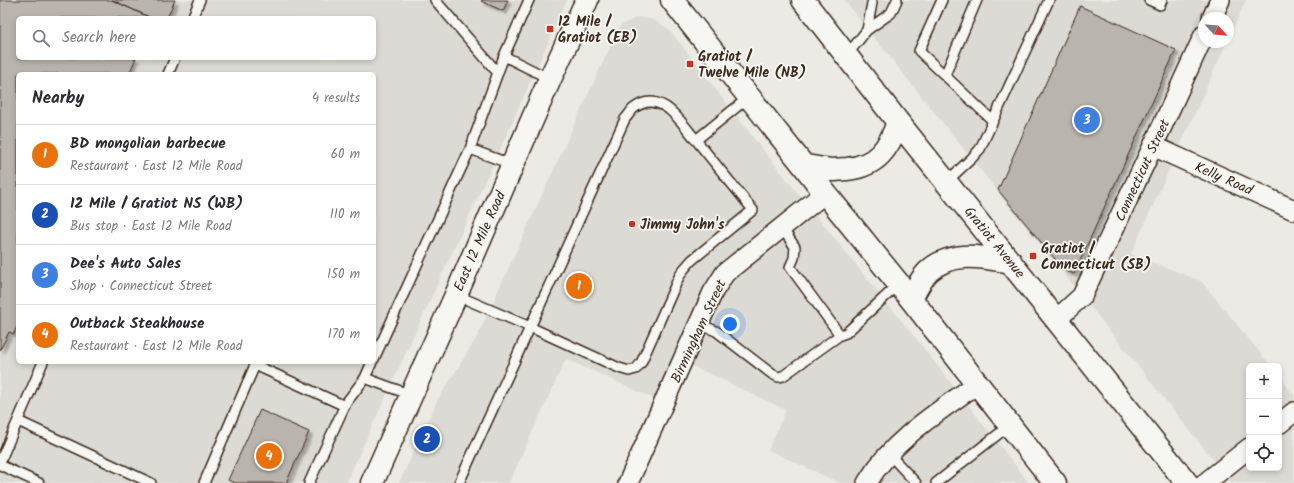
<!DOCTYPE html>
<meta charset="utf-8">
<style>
body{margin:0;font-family:Kalam,sans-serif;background:#f2f2f3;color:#2b2b33}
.controls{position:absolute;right:12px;bottom:12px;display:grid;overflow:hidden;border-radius:6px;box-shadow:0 2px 6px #0003}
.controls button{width:36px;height:36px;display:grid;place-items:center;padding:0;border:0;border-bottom:1px solid #e1e1e2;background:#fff;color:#2b2b33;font:20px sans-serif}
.compass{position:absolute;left:1198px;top:12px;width:36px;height:36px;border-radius:50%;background:#fff;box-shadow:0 2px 6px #0003;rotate:116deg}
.you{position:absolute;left:730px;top:324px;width:14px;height:14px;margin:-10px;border:3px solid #fff;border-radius:50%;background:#1a73e8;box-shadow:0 0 0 6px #1a73e833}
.badge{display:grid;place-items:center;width:26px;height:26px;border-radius:50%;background:#c8321e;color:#fff;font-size:13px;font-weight:700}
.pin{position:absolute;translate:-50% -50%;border:2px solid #fff;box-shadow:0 1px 4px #0006}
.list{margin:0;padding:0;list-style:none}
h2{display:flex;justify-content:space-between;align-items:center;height:52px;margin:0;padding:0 16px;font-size:17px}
h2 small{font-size:13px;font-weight:400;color:#7c7c81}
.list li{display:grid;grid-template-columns:26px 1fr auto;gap:12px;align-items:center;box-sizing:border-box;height:60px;padding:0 16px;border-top:1px solid #e1e1e2}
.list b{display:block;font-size:15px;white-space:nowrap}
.list p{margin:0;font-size:13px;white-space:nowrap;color:#7c7c81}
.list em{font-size:13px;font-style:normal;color:#7c7c81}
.icon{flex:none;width:22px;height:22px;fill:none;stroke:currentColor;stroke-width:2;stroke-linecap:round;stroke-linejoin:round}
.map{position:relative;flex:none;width:1294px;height:483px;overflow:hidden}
.search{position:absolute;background:#fff;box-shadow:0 2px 6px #0003;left:16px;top:16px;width:360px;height:44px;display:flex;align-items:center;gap:10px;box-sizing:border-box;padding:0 14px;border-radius:6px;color:#7c7c81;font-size:15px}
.panel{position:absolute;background:#fff;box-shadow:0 2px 6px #0003;left:16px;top:72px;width:360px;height:292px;border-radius:6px}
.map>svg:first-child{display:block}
.built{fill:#dcdad4;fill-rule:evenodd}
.building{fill:#bab4ae;stroke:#3b2a1e;filter:url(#shadow)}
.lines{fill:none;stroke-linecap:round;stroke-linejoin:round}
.lane-casing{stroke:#3b2a1e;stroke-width:12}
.street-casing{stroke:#3b2a1e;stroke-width:22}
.secondary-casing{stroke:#3b2a1e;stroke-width:25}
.primary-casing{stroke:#3b2a1e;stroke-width:25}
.lane{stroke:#f6f6f2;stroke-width:9}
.street{stroke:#f6f6f2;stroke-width:19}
.secondary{stroke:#f6f6f2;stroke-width:22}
.primary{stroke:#f6f6f2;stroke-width:22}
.poi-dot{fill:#c8321e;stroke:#f6f6f2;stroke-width:1.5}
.labels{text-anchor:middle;stroke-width:3.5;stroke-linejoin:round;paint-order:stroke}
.poi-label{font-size:14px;font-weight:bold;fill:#3b2a1e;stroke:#f6f6f2;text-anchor:start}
.street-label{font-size:14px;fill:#3b2a1e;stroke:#f6f6f2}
</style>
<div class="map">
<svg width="1294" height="483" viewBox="0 0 1294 483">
<defs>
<filter id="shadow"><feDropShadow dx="3.5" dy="3.5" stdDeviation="1" flood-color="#0004"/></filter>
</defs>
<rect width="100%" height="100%" fill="#ebeae5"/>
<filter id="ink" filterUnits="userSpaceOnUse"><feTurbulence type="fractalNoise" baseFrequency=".025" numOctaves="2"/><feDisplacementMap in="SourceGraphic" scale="8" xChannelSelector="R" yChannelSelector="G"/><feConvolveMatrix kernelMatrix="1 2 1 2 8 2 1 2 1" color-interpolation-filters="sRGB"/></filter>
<g filter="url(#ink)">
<path class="built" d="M 0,0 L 567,0 L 516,114 L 346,483 L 0,483 ZM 18,18 L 374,18 L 374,58 L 18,58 ZM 18,74 L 374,74 L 374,362 L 18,362 Z
M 844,0 L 1246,0 L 1228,40 L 1228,18 L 1204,18 L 1204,42 L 1227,42 L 1131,254 L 1201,281 L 1271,366 L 1249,366 L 1249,468 L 1279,468 L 1279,376 L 1294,395 L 1294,483 L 1232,483 Z
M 639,17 L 654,20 L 668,28 L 767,155 L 926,351 L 1029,483 L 840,483 L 768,450 L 786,410 L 674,357 L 655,399 L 566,359 L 509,483 L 399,483 L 438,399 L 456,371 L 477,337 L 614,38 L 621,25 L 634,19 Z"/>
<path class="building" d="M 0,0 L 112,0 L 151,18 L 18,18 L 18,58 L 136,58 L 129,74 L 18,74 L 18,324 L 14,334 L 9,332 L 0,350 Z
M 112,0 L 175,0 L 167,18 L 151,18 Z
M 482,0 L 508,0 L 503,11 L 481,1 Z
M 1080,6 L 1176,50 L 1074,274 L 1064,270 L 998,190 Z
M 260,410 L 309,432 L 286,483 L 235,483 L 228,480 Z"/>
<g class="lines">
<g class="lane-casing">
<path id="lane" d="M 435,0 L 498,73
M 529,0 L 504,56 L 550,79
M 942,0 L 919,51 L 993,121
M 1149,0 L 1160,5 L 1162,0
M 192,18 L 200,0
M 867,30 L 872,3
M 847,55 L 867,30 L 891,13 L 897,0
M 168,74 L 175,58
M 945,75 L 977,0
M 470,149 L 513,165
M 946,182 L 971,159 L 980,149 L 1049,0
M 782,228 L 795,247 L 794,258 L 790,267 L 840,335 L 846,333 L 899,284
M 456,295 L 530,327 L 619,368 L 629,371 L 636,369 L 641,363 L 679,277 L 684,269 L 692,260 L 753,210 L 696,140
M 699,324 L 716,331 L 772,374 L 778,377 L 783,376 L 840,335
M 374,359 L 470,149 L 504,56
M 372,362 L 365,378 L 411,395
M 18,421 L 151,483
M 889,454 L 916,483
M 0,462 L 43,362
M 0,465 L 39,483
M 204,483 L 255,365 L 345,406
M 309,483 L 346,403 L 365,378
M 459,483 L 625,119 C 628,116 630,112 633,109 C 660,87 681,122 696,140 L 749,97
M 936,483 L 1010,425"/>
</g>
<g class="street-casing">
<path id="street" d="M 1212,18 L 1220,0
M 1153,146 L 1294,210
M 1057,319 L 1082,296 L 1153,146 L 1204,35
M 1279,424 L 1294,412
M 628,483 L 713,292 L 725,273 L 825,193
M 867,483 C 891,441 939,411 977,384
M 1205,483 L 1249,448"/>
</g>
<g class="secondary-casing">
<path id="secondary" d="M 372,483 L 456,295 L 550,79 L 587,0"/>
</g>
<g class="primary-casing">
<path id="primary" d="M 672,0 L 804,166 L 825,193 L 911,299 L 1055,483
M 803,0 L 898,122 L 1187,483
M 804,166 C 813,167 822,169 832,170 C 837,170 842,169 847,169 C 877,166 889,148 898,122
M 911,299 C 916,289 922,277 930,270 C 953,250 984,257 1011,262"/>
</g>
<use href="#lane" class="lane"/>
<use href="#street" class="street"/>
<use href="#secondary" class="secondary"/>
<use href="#primary" class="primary"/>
</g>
</g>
<g class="poi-dot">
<rect x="546" y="25" width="8" height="8" rx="2"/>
<rect x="686" y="60" width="8" height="8" rx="2"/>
<circle cx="632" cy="224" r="4"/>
<rect x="1029" y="252" width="8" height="8" rx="2"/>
</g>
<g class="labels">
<g class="poi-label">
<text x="558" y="26">12 Mile /<tspan x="558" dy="16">Gratiot (EB)</tspan></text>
<text x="698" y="61">Gratiot /<tspan x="698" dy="16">Twelve Mile (NB)</tspan></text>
<text x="640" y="229">Jimmy John's</text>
<text x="1041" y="253">Gratiot /<tspan x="1041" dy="16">Connecticut (SB)</tspan></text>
</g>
<g class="street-label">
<text transform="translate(1142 170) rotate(-65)" y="5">Connecticut Street</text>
<text transform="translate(1224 178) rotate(24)" y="5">Kelly Road</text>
<text transform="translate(479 241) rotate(-66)" y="5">East 12 Mile Road</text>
<text transform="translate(995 242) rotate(51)" y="5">Gratiot Avenue</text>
<text transform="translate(698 331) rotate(-65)" y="5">Birmingham Street</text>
</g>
</g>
</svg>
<div class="controls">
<button>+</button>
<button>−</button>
<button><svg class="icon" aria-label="locate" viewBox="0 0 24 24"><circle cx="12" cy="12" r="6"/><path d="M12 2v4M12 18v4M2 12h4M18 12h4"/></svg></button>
</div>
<svg class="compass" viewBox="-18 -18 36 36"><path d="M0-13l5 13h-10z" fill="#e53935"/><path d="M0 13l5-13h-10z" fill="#7c7c81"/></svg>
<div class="you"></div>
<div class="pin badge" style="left:579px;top:286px;background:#e8710a">1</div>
<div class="pin badge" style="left:427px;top:439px;background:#1a4fb4">2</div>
<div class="pin badge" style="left:1087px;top:120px;background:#3f7fe0">3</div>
<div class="pin badge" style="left:269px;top:456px;background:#e8710a">4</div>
<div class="search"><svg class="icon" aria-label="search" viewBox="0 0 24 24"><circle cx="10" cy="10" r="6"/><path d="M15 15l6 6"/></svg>Search here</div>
<section class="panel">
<h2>Nearby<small>4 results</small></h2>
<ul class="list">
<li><span class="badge" style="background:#e8710a">1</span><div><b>BD mongolian barbecue</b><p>Restaurant · East 12 Mile Road</p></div><em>60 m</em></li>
<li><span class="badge" style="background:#1a4fb4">2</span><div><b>12 Mile / Gratiot NS (WB)</b><p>Bus stop · East 12 Mile Road</p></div><em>110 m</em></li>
<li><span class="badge" style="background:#3f7fe0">3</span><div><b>Dee's Auto Sales</b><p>Shop · Connecticut Street</p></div><em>150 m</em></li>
<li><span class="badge" style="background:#e8710a">4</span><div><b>Outback Steakhouse</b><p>Restaurant · East 12 Mile Road</p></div><em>170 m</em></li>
</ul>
</section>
</div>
